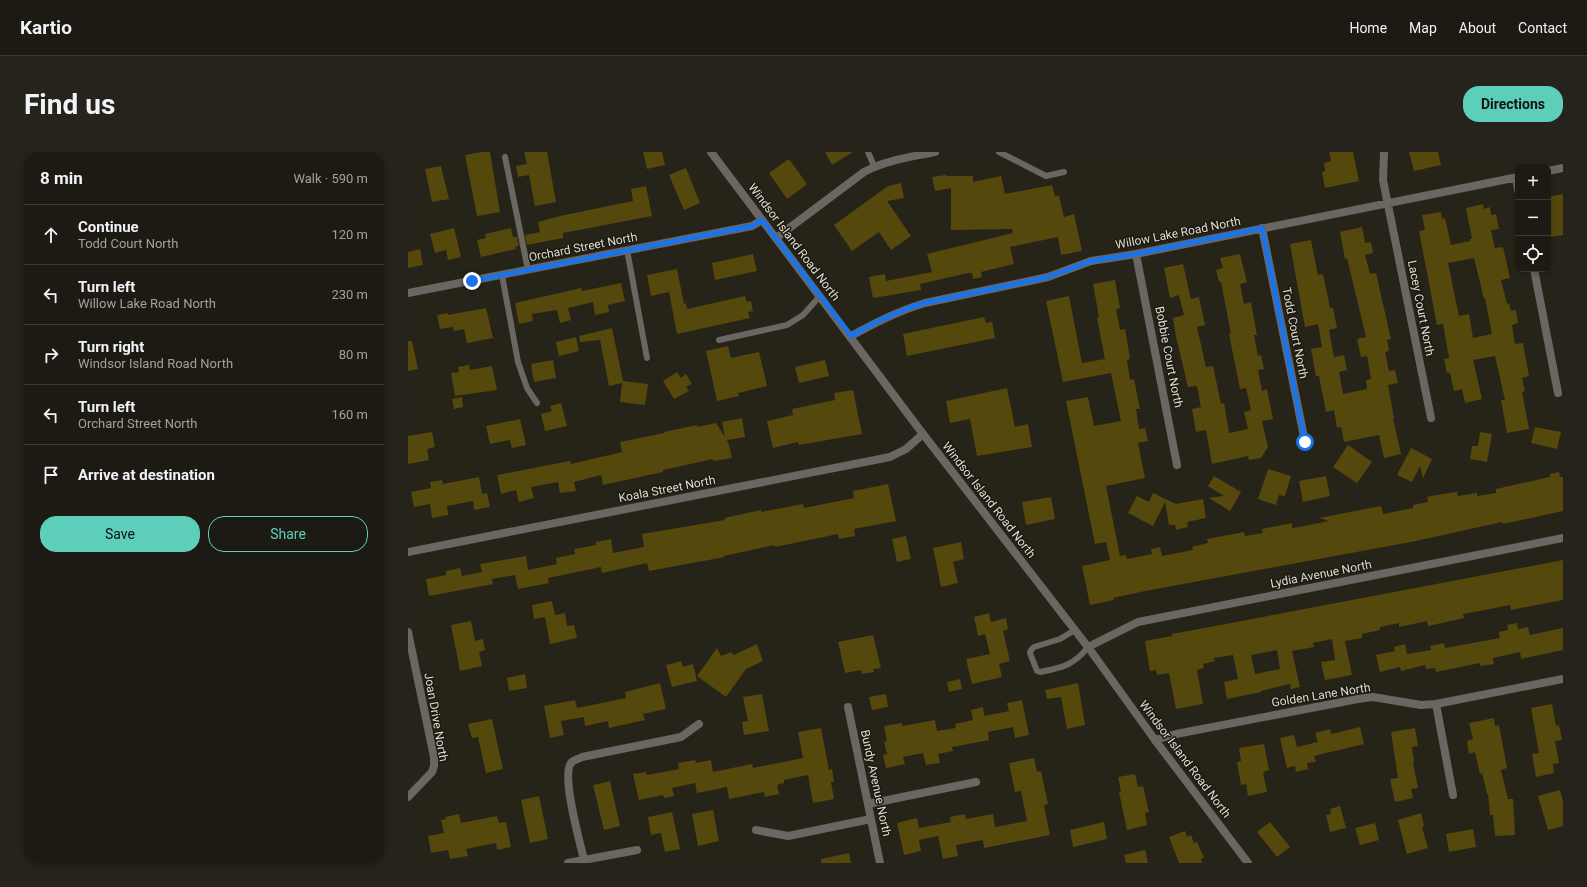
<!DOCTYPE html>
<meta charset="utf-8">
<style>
body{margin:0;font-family:Roboto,sans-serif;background:#25231b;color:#f1f3f6}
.controls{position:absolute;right:12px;top:12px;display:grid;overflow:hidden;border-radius:8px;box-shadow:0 2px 6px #0003}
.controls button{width:36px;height:36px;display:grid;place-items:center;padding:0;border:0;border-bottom:1px solid #3a3832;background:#1c1a12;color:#f1f3f6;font:20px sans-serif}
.stop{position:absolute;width:12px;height:12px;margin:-9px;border:3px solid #1a73e8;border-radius:50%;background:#fff}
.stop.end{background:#1a73e8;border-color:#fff;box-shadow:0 1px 4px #0008}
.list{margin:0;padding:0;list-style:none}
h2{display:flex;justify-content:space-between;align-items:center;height:52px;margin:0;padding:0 16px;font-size:17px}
h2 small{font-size:13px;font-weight:400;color:#a0a19f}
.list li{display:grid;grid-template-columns:26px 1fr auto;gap:12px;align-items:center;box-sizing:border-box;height:60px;padding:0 16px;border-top:1px solid #3a3832}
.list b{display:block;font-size:15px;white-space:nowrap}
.list p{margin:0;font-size:13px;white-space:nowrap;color:#a0a19f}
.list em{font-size:13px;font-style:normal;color:#a0a19f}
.actions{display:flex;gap:8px;padding:12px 16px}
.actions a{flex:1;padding:9px 0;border:1px solid #5cceba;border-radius:16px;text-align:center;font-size:14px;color:#5cceba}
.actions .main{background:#5cceba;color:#111}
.icon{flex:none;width:22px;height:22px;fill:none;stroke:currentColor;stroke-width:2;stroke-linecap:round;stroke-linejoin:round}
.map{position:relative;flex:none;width:1155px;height:711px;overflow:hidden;border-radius:16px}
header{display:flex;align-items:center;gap:24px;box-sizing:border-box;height:56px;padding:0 20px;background:#1c1a12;border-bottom:1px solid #3a3832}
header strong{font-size:19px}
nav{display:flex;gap:22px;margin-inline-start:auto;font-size:14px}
.intro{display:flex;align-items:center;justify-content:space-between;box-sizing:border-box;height:96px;padding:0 24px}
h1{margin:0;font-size:28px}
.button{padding:10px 18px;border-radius:16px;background:#5cceba;color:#111;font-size:14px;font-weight:700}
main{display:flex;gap:24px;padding:0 24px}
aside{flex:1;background:#1c1a12;border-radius:16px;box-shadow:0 2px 6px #0003}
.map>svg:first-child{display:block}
.building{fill:#55480d;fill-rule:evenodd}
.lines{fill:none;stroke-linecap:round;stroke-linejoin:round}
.service{stroke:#6a6661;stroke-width:6}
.minor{stroke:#6a6661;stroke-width:8}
.tertiary{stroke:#6a6661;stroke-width:8}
.route{stroke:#1a73e8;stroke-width:5}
.labels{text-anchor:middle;stroke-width:3;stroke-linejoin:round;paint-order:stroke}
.street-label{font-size:12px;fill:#dedcd5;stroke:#1d1a0f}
</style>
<header>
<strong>Kartio</strong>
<nav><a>Home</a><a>Map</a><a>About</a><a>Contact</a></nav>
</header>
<div class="intro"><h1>Find us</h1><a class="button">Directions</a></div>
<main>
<aside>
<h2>8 min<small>Walk · 590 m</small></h2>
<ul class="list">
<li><svg class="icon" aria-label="ahead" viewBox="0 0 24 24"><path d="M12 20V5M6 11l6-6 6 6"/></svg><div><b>Continue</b><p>Todd Court North</p></div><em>120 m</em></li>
<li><svg class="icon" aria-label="left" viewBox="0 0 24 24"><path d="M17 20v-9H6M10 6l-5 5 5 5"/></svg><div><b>Turn left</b><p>Willow Lake Road North</p></div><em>230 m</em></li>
<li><svg class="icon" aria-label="right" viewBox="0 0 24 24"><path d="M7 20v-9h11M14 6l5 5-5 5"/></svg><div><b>Turn right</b><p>Windsor Island Road North</p></div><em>80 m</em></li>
<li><svg class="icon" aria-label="left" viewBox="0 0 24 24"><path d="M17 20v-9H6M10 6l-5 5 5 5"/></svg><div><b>Turn left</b><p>Orchard Street North</p></div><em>160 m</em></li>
<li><svg class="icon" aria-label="arrive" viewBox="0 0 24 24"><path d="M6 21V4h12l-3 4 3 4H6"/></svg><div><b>Arrive at destination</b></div></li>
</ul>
<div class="actions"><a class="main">Save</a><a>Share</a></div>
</aside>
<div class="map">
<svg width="1155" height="711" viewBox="0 0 1155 711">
<rect width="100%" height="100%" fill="#262318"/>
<path class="building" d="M 73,0 L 82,0 L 92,60 L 69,64 L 57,3 Z
M 116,0 L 139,0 L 148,50 L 127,54 L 121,23 L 110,25 L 108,14 L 119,12 Z
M 235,0 L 254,0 L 257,13 L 239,17 Z
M 417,0 L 445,0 L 424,13 Z
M 921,0 L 945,0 L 951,29 L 917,36 L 914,20 L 917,19 L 916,11 L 923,9 Z
M 1001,0 L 1030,0 L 1033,13 L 1006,19 Z
M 381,7 L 399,32 L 379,47 L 361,21 Z
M 33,14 L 41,47 L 24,50 L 17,17 Z
M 278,16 L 292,51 L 276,58 L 261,23 Z
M 538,23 L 538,24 L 565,24 L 565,30 L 593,24 L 597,42 L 644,33 L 647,44 L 651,44 L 656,65 L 666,62 L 674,99 L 653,103 L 650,85 L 602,95 L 606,112 L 573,120 L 574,125 L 565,127 L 564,121 L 560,121 L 512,132 L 513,138 L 465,146 L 461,125 L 477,122 L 478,129 L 524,120 L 519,102 L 605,81 L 604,77 L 543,78 L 543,36 L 527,39 L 524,25 Z
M 493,31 L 496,46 L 479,49 L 503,84 L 483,98 L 471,80 L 444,99 L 426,73 L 480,34 Z
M 238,34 L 244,64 L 155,81 L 155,86 L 119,93 L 117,83 L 132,80 L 130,70 L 152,64 L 225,49 L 223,37 Z
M 1155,42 L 1155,83 L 1143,85 L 1140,70 L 1140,45 Z
M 1075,52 L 1076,57 L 1082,55 L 1083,63 L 1088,62 L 1091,77 L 1083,78 L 1087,96 L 1095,95 L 1102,126 L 1093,128 L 1099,152 L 1101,151 L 1103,159 L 1108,158 L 1110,171 L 1104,173 L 1107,192 L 1115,191 L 1121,224 L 1114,226 L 1117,239 L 1114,240 L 1121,277 L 1099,281 L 1093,248 L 1097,248 L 1087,204 L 1065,208 L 1074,247 L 1057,251 L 1054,237 L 1046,239 L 1042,221 L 1039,221 L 1036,207 L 1041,206 L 1035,172 L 1029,173 L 1011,79 L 1017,78 L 1014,63 L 1033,60 L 1034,67 L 1037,66 L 1043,93 L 1062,89 L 1062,87 L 1064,87 L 1058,56 ZM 1066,106 L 1076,147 L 1077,146 L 1084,182 L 1065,186 L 1061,162 L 1051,164 L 1040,111 Z
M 954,75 L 957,91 L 963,90 L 965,101 L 957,103 L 962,122 L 968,121 L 983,187 L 979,188 L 981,199 L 977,200 L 981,219 L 987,218 L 990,231 L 980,233 L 986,266 L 985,266 L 993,302 L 976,306 L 971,283 L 936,290 L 933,275 L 929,276 L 926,258 L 918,260 L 911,224 L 908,224 L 903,197 L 914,195 L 910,172 L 897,175 L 882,92 L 903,88 L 910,123 L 915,122 L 922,156 L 925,156 L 929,176 L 921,178 L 926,205 L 936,203 L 939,218 L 931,220 L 935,242 L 959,237 L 958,228 L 963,227 L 959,204 L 953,205 L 949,187 L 958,185 L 939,106 L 937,107 L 932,80 Z
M 46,76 L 53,105 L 40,108 L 38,98 L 27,101 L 22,82 Z
M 103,76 L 105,85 L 109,85 L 111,94 L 107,95 L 108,97 L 73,105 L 69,88 L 78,86 L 77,82 Z
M 12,97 L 15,113 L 0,116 L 0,100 Z
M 345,102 L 349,119 L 307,128 L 304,111 Z
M 832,102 L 839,130 L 832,132 L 836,152 L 843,150 L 849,183 L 846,183 L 850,204 L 853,203 L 856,217 L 850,218 L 854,239 L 859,237 L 865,267 L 854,269 L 860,295 L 853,306 L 841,308 L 840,304 L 804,312 L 798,278 L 788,280 L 784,257 L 793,255 L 789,234 L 780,235 L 768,185 L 765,166 L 776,163 L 771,143 L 762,146 L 756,116 L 775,112 L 783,147 L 791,145 L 797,173 L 789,175 L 798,215 L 805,214 L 813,252 L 816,251 L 821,281 L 840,277 L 836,260 L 843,258 L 838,236 L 832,237 L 821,182 L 823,182 L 813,130 L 811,130 L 808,118 L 815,116 L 812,106 Z
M 269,117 L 276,152 L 278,151 L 279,157 L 337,144 L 339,150 L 343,149 L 345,159 L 340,160 L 342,166 L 269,182 L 261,140 L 243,144 L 239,123 Z
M 707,128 L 712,156 L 708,157 L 712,178 L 717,177 L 722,207 L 719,208 L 722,228 L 726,227 L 732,257 L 728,257 L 731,277 L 737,276 L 740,289 L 730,291 L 737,326 L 698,334 L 712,404 L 718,403 L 719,407 L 744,402 L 743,397 L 752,395 L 754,404 L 785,398 L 784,395 L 800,391 L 799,387 L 836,380 L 837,384 L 855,381 L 854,377 L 884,371 L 884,376 L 891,375 L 921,369 L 911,366 L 973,354 L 975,362 L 1005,356 L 1005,353 L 1020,350 L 1019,345 L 1028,343 L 1049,340 L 1050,344 L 1069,341 L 1069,344 L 1088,341 L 1088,337 L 1142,325 L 1142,322 L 1151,320 L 1152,325 L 1155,325 L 1155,359 L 1095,372 L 1094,370 L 1008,389 L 732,440 L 705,446 L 706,448 L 682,453 L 674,414 L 702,408 L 698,390 L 687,392 L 658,249 L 680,245 L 686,274 L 713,269 L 703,221 L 655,230 L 638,149 L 661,144 L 674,211 L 697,207 L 689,166 L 691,165 L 685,132 Z
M 213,131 L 217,149 L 200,153 L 201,160 L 187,163 L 185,150 L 160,156 L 163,168 L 152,171 L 149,158 L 124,162 L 125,169 L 111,172 L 107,151 L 173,136 L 174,139 Z
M 78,156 L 85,186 L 59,191 L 56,177 L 46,179 L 45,175 L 32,177 L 29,163 L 40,161 L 40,163 Z
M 576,165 L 578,171 L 584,170 L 587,186 L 499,204 L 495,182 Z
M 204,176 L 215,229 L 240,232 L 237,253 L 212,250 L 214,231 L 201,234 L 192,188 L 172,190 L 171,184 Z
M 168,185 L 171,199 L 151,204 L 148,190 Z
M 0,189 L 4,189 L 10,217 L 0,219 Z
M 320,194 L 323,206 L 351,200 L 359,234 L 330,241 L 331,244 L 309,249 L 298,199 Z
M 145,208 L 148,226 L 126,230 L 123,212 Z
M 417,208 L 421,224 L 391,231 L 387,215 Z
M 61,213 L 62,218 L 84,214 L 89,238 L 47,244 L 43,221 L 51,220 L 50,215 Z
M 269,220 L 273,226 L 278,222 L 284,232 L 278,235 L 281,239 L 266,247 L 255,229 Z
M 599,236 L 607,275 L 620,272 L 624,295 L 569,304 L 562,267 L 542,271 L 538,249 Z
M 445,238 L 454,282 L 391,293 L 390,290 L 365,296 L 359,269 L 385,263 L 384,257 L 427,248 L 426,241 Z
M 54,245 L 55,255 L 46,257 L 44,247 Z
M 153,251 L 159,274 L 137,279 L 133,262 L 144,259 L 142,254 Z
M 334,266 L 337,285 L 319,288 L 321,293 L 324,306 L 306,309 L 305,307 L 278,313 L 255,318 L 255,320 L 195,333 L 193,323 L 166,330 L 168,339 L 152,341 L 150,330 L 123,335 L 126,346 L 111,350 L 108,338 L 93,342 L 89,323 L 162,309 L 163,312 L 214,300 L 212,290 L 256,281 L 256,280 L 289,273 L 289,275 L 308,271 L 317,285 L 314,270 Z
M 112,267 L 118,293 L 104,296 L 102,288 L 82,292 L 78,274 Z
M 1127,275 L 1153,280 L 1149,297 L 1123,291 Z
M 24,280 L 27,295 L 19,297 L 21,308 L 0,312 L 0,284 Z
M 1072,280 L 1084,282 L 1079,310 L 1062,307 L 1064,294 L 1070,294 Z
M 940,293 L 964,310 L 949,331 L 925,315 Z
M 1003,296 L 1024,307 L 1015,326 L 1012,314 L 1004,330 L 989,323 Z
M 860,317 L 883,324 L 877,344 L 871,343 L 868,353 L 850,347 Z
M 806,324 L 833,340 L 822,359 L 801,346 L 816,344 L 800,334 Z
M 918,324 L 922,344 L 895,350 L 891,329 Z
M 71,325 L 74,342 L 79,341 L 82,355 L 66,358 L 65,349 L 39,354 L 40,363 L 24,366 L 22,352 L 6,355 L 3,340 L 23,336 L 22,330 L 34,328 L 35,332 Z
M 480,332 L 488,369 L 446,377 L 447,384 L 431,387 L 430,382 L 367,395 L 366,393 L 316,404 L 317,405 L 241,419 L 239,411 L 194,421 L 193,415 L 140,426 L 141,431 L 110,437 L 107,423 L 84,427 L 85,432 L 21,444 L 18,427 L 38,423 L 38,419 L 52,416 L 54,424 L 74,420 L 72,412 L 118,404 L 120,418 L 149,412 L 148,406 L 167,402 L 166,397 L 188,393 L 188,390 L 203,387 L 205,401 L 236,395 L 234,382 L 317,368 L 316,366 L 353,358 L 353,360 L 395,352 L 396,356 L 446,346 L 445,339 Z
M 745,341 L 768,352 L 795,347 L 798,366 L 779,370 L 780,375 L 768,378 L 767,373 L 761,373 L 757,350 L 745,374 L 720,361 L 729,344 L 741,350 Z
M 643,345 L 647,367 L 618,373 L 614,350 Z
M 498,384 L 503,407 L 489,410 L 484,387 Z
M 553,390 L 556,407 L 545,410 L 550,431 L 533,435 L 525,396 Z
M 1155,408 L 1155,448 L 1103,458 L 1102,453 L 1077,458 L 1055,462 L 1056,466 L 1020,474 L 1019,469 L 991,475 L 991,471 L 972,475 L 972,478 L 954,482 L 954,486 L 937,489 L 944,523 L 917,528 L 913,510 L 927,508 L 924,487 L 905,491 L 906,495 L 884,499 L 892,535 L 883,537 L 882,532 L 853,539 L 853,540 L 819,547 L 816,530 L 830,527 L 825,503 L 806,506 L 807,509 L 795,512 L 796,516 L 789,518 L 795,552 L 768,557 L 761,521 L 749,523 L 748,518 L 742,519 L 737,489 L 764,484 L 764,482 L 870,462 ZM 869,498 L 872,517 L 847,522 L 843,503 Z
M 144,449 L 147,463 L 157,461 L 159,474 L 166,473 L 169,486 L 142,492 L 137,465 L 126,467 L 124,453 Z
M 581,461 L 583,470 L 598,466 L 600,477 L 595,479 L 602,509 L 591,512 L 594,525 L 564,532 L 558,507 L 582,502 L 577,482 L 570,484 L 566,465 Z
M 63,469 L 67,489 L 75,487 L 77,498 L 71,500 L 74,514 L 52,519 L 43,473 Z
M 1109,471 L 1110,477 L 1120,475 L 1122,483 L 1155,476 L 1155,498 L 1113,507 L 1112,500 L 1085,506 L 1086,512 L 1072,514 L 1072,511 L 1028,520 L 1027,516 L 1018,517 L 1017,513 L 993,519 L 992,515 L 972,520 L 968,503 L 987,499 L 986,495 L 997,492 L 999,502 L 1023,498 L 1022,494 L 1036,491 L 1037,496 L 1092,486 L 1091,480 L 1100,478 L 1099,473 Z
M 465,483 L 473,516 L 465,517 L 466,520 L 454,522 L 453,518 L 437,521 L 430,490 Z
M 349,492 L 355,509 L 338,517 L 318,545 L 289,524 L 309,496 L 313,504 L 323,500 L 326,503 Z
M 273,509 L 275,515 L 285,512 L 289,529 L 264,535 L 258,513 Z
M 117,522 L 119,536 L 101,539 L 99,526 Z
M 552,527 L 554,537 L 541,540 L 539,530 Z
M 252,531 L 258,557 L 235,562 L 237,568 L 201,576 L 200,569 L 177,574 L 176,565 L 153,569 L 156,583 L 142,586 L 136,554 L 167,548 L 169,556 L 218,546 L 217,540 Z
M 670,531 L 677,573 L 659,577 L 653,545 L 639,547 L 637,538 Z
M 354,542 L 361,579 L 336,583 L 334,570 L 340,569 L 335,545 Z
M 478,542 L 480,555 L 464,558 L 461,545 Z
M 614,548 L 621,583 L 607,586 L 605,575 L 580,580 L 581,588 L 544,595 L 545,599 L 530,602 L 532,611 L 518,613 L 515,601 L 495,605 L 497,612 L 478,616 L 475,603 L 479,602 L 476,590 L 479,589 L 476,574 L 494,571 L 494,574 L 527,568 L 529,579 L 548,576 L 547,572 L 565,568 L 563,558 L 575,555 L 576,564 L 601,559 L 599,551 Z
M 1144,552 L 1148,574 L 1151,573 L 1154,588 L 1147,589 L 1151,611 L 1145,612 L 1146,621 L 1128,625 L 1124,602 L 1131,601 L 1123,556 Z
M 1086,566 L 1087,574 L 1091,573 L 1099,616 L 1093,618 L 1100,647 L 1105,647 L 1107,683 L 1087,684 L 1085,663 L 1082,663 L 1080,642 L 1079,642 L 1074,621 L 1072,622 L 1067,600 L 1061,602 L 1059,589 L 1065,587 L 1061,571 Z
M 84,567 L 95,617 L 78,621 L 70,585 L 64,586 L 60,572 Z
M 952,575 L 956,592 L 906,604 L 908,610 L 899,611 L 900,617 L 888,620 L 887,614 L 879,616 L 872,586 L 886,583 L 889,595 L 910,590 L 907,581 L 922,577 L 923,582 Z
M 413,576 L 421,618 L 424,617 L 426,630 L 423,630 L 426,647 L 405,651 L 400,623 L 376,628 L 376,631 L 369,633 L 371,642 L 357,645 L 356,640 L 321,647 L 319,635 L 289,641 L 287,631 L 264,636 L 266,644 L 256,646 L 255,643 L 231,648 L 225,622 L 238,620 L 239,623 L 271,617 L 270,611 L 287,608 L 288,611 L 303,608 L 305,620 L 344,612 L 345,616 L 395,606 L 390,580 Z
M 1007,576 L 1010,594 L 1004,595 L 1006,610 L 1005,611 L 1010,636 L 1003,637 L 1005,646 L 987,650 L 982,627 L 990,626 L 983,580 Z
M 856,592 L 861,618 L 855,620 L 859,640 L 840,644 L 838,632 L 833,633 L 829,610 L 833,609 L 831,596 Z
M 626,606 L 629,620 L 633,619 L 640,652 L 636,653 L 642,683 L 576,696 L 575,688 L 548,693 L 550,704 L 535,707 L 530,684 L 511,688 L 513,699 L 496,703 L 489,671 L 509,666 L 511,676 L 543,670 L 542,665 L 557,662 L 558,667 L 585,662 L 587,675 L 619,669 L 613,639 L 607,640 L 601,611 Z
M 727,622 L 730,635 L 735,634 L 741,660 L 737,661 L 739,673 L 719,678 L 711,640 L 713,639 L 710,625 Z
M 202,629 L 212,674 L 196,678 L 185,633 Z
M 1152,638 L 1155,649 L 1155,674 L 1140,678 L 1130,644 Z
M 131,644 L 140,687 L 122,691 L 113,648 Z
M 932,654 L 938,676 L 922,680 L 918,663 L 923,662 L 922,657 Z
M 305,658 L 311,689 L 290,694 L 284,662 Z
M 264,660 L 272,697 L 257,700 L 253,681 L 243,683 L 240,665 Z
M 1013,661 L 1016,674 L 1014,675 L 1020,696 L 999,702 L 990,668 Z
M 51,662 L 53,671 L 89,664 L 91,671 L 98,670 L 103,695 L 89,698 L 88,691 L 58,697 L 60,704 L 42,707 L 40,698 L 23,701 L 20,684 L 36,681 L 33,668 L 38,667 L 37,665 Z
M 696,670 L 699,687 L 665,695 L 662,678 Z
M 862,670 L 882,695 L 869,705 L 849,680 Z
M 967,671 L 971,688 L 952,693 L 947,676 Z
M 1065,677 L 1068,695 L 1041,700 L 1038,682 Z
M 777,679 L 779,685 L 783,683 L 786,691 L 789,690 L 796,706 L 793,707 L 794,711 L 771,711 L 761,685 Z
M 737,698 L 740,711 L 718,711 L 716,703 Z
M 441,701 L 443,711 L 413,711 L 413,707 Z"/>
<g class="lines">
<path class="service" d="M 460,0 L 466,14
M 591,0 L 638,24 L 656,20
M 97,5 L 120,118
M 219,98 L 239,206
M 94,123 L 110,210 L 119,236 L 129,251
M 311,188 L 379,173 L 395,163 L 412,144
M 667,478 L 652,487 L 626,495 L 623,498 L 622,501 L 629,519 L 632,520 C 654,516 666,513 680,495"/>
<path class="minor" d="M 976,0 L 975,28 L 1023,266
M 1140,19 L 1155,16
M 1108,26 L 1110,38
M 854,76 L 897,290
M 368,86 L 456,20 C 478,8 503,5 527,0
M 728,102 L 769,313
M 1126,117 L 1150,241
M 0,141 L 344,74 L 354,68
M 443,184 C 467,171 490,159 517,151 L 626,128 L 640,125 L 683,109 L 728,102 L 1110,25
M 0,400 L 482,305 L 498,297 L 515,282
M 0,480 L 26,605 L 26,614 L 24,620 L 0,645
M 680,495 L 730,470 L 1155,386
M 1028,552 L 1045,643
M 440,555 L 472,711
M 747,588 L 768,582 L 950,547 L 965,545 L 1013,553 L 1028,552 L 1155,527
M 460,652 L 568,630
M 348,678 L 380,684 L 463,667
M 176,708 C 172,690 153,624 163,611 C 165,608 171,607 174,605 L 273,585 L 291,572
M 160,711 L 229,698"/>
<path class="tertiary" d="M 303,0 L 515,282 L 680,495 L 747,588 L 840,711"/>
</g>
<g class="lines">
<path class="route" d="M 64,129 L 344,74 L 354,68 L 443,184 L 470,169 L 503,155 L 517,151 L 626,128 L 640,125 L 683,109 L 728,102 L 854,76 L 897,290"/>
</g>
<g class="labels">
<g class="street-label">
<text transform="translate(770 81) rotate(-11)" y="4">Willow Lake Road North</text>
<text transform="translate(386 90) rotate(53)" y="4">Windsor Island Road North</text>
<text transform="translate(175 95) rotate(-11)" y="4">Orchard Street North</text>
<text transform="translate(1013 156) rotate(79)" y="4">Lacey Court North</text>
<text transform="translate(887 181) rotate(79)" y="4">Todd Court North</text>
<text transform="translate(761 205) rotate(79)" y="4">Bobbie Court North</text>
<text transform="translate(259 337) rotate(-11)" y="4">Koala Street North</text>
<text transform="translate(581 348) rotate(52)" y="4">Windsor Island Road North</text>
<text transform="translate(913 422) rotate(-11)" y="4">Lydia Avenue North</text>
<text transform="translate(913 543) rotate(-9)" y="4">Golden Lane North</text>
<text transform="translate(28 565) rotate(80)" y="4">Joan Drive North</text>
<text transform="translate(777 607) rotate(53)" y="4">Windsor Island Road North</text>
<text transform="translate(468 631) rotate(78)" y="4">Bundy Avenue North</text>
</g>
</g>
</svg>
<div class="controls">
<button>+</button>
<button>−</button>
<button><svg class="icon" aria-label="locate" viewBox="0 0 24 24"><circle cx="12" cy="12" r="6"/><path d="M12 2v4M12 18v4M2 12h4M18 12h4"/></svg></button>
</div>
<div class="stop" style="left:897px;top:290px"></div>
<div class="stop end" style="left:64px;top:129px"></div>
</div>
</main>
